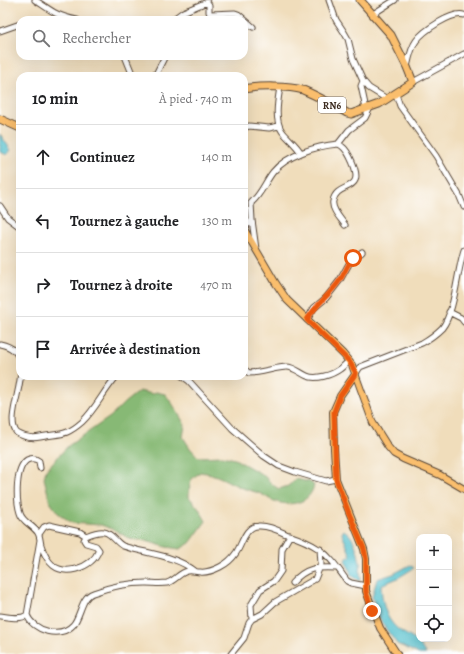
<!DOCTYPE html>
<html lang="fr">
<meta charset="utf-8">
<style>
body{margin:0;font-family:Alegreya,serif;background:#f2f2f2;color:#202124}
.controls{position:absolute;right:12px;bottom:12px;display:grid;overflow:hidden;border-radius:8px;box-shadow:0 4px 16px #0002}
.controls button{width:36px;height:36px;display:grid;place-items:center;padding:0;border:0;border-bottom:1px solid #e0e0e0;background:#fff;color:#202124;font:20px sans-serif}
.stop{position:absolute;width:12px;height:12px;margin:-9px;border:3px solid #ea580c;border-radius:50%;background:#fff}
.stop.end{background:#ea580c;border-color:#fff;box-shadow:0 1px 4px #0008}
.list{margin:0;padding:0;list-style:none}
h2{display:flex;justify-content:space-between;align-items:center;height:52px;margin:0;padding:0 16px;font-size:17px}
h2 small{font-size:13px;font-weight:400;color:#757577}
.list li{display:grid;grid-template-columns:26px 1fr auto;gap:12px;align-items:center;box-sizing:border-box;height:64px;padding:0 16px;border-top:1px solid #e0e0e0}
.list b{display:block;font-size:15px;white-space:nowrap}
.list em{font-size:13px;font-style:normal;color:#757577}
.icon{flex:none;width:22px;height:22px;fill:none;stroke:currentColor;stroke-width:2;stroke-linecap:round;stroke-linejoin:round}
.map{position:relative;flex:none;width:464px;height:654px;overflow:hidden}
.search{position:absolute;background:#fff;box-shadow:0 4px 16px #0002;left:16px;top:16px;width:232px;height:44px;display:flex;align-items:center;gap:10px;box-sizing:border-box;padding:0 14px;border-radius:12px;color:#757577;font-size:15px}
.panel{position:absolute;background:#fff;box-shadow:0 4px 16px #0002;left:16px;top:72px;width:232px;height:308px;border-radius:12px}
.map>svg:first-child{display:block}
.forest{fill:#87b974;stroke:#617249}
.water{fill:#53c0cc;stroke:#477575}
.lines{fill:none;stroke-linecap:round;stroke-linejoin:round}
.minor-casing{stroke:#564536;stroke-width:7}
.major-casing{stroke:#564536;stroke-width:8}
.highway-casing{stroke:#564536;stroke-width:9}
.minor{stroke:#fff;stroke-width:5}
.major{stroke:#fabe6d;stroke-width:6}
.highway{stroke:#fabe6d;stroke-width:7}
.route{stroke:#ea580c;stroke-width:5}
.labels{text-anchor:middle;stroke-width:4;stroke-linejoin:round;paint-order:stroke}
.shield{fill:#fff;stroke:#766a62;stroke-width:1}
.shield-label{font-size:10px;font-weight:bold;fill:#3b2a1e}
</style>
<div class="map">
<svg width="464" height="654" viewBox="0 0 464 654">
<rect width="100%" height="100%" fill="#fff"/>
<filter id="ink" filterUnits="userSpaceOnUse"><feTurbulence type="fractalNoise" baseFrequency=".025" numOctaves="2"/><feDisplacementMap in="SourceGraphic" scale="8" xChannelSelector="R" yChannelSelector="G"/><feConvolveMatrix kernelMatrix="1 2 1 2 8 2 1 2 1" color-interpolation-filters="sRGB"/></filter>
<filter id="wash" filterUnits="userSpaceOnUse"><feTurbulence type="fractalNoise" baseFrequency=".012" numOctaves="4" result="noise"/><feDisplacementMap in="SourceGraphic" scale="16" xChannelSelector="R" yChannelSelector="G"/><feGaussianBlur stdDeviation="0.9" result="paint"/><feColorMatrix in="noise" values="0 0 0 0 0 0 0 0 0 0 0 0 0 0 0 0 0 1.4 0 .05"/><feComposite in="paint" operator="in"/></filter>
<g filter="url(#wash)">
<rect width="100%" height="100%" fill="#f0ddbb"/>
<path class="forest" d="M 139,391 L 153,394 L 156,392 L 165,394 L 172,403 L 185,425 L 183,437 L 190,448 L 198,457 L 222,456 L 235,459 L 263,475 C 270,481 269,483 279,489 L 288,486 L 296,479 L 310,482 L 314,485 C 310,504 290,507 274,501 C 270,500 266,496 261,494 C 255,491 249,491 243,488 C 227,482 219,474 200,472 L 191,480 L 189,490 L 189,497 L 199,509 L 206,521 L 190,543 L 180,549 L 166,547 L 146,541 L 130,539 L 115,530 L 101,525 L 72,523 L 58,513 L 50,502 L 44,478 L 46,470 L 68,446 L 110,417 L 124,403 Z"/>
<path class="water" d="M 0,134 L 11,150 L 7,155 L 0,152 Z
M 343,530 C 354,534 358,552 360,563 C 361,568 359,573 361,579 L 360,581 L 351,575 L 349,568 L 345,561 L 347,558 L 351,556 L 342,534 Z
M 410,565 L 414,568 L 398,578 L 381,585 C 382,599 384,614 393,624 C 399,632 409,635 416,641 C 420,644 423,650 426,654 L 419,654 L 397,644 L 386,629 L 379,617 L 372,597 L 377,579 L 393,574 Z"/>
</g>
<g filter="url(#ink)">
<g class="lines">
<g class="minor-casing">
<path id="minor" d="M 35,0 C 52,11 56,16 77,20
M 329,0 L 336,20 L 344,32 L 348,39 L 353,59 L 363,81 L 369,88 L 387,99
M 373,14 L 395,0
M 172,20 L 183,12 L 207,2 L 209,5 L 209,12 L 210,14 L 235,13 L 238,14 L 253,27
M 0,31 L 20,24
M 125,56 L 133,76
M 407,67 C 409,58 411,48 416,41 C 423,31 452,11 464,15
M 155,76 L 165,56
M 363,81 L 361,86 L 366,109
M 413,82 L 464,54
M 280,87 C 278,100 274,120 282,131 C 288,139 296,144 301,153
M 396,94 L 400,106 L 436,156 L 459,195 L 464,207
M 244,128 L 249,126 L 269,128 L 279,126
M 338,144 L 349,130 L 365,118 L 370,108
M 0,206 L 8,218 L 20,227
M 252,220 L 256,249
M 244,228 L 252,220 L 251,203 C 262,193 265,182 273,172 C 287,155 316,146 338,144 C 344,146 347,151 350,157 C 369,195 337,180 333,201 C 331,209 341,219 345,225
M 449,312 L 461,318 L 464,322
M 307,320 L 314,308 L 326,298 L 340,280 L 350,262 L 362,252
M 0,344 C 46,353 0,414 17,433 C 24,437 31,439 40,437 C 60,433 65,437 82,422 C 96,409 104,390 117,376
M 244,369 L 249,373 C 262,373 276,367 287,367 C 294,367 300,373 307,376 C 316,380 332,375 340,369 C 343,367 346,363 349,361
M 356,373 L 360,367 L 422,343 C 429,339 436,334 442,328 C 455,312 457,271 464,250
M 182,376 L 189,381 L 232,428 L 264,456 L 279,466 L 295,472 L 326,481 L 336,479
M 40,468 L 39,461 C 35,458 31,458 27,460 C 15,468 16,500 20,513 C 22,522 33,525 38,533 C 40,536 40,541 41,545 C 47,563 56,574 76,569 C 87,566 95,560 99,550 L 96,546 L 86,543 L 84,540 L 86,536
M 39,534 L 44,527 L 49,525 L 80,532 L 86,536 C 91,534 98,531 104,532 C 112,533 116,543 123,546 C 147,554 175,555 195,571
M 40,540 L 27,615 C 33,631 60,639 73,625 C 81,616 81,597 93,593 C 109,587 129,583 146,583 C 153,583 160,584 167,583 C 175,581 180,572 188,571 C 192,570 196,572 200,572 C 207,573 214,570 220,567 C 226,564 232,559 236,553 C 242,545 245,526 258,526 C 267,525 278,530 286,534 C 298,538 309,542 319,549 C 331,557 339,570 347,581 L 351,583 L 366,586
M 292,583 C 306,567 317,567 337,568
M 0,616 C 9,617 20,620 27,615
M 252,619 L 251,605 L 260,590 L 274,581 L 281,571 L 282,549 L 290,535
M 231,654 L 244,638 L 249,623 L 252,619 L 262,614 L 275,602 L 315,579 L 321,564 L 320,549"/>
</g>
<g class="major-casing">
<path id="major" d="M 244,229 L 275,282 L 287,300 L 343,354 L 352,365 L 373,423 L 388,447 L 394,454 L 403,459 L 440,475 L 464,489
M 356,373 L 340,396 L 333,412 L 334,449 L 336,479 L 364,549 L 366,559 L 366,591 L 380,628 L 397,654"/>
</g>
<g class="highway-casing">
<path id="highway" d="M 244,89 C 258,86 289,86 303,90 C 318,96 333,105 347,113 L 351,114 L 379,104 L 413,82 L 407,67 L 391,35 L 360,0
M 0,119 L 20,128"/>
</g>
<use href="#minor" class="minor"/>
<use href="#major" class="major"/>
<use href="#highway" class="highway"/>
</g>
</g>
<g class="lines" filter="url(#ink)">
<path class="route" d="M 353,258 C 347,265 345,273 340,280 C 330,295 315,305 307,320 L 349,361 L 356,373 L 340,396 L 334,412 L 336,479 L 348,511 L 364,549 L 366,559 L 366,592 L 372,611"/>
</g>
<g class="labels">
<rect class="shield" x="318" y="97" width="28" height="16" rx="3"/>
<g class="shield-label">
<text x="332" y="109">RN6</text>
</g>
</g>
</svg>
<div class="controls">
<button>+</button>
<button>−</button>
<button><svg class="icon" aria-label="locate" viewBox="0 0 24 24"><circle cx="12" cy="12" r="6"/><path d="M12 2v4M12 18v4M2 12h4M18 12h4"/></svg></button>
</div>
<div class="stop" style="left:353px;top:258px"></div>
<div class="stop end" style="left:372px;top:611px"></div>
<div class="search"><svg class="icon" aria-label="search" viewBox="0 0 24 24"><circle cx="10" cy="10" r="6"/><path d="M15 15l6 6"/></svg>Rechercher</div>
<section class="panel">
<h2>10 min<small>À pied · 740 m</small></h2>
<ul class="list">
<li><svg class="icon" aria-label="ahead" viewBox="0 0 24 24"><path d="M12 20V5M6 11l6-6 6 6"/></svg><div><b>Continuez</b></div><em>140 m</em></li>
<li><svg class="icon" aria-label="left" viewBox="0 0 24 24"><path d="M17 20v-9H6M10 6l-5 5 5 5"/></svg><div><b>Tournez à gauche</b></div><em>130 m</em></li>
<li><svg class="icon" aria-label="right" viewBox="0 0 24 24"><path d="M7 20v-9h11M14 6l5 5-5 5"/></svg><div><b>Tournez à droite</b></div><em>470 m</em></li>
<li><svg class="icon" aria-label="arrive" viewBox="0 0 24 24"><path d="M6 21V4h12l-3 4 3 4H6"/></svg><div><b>Arrivée à destination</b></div></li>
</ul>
</section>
</div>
